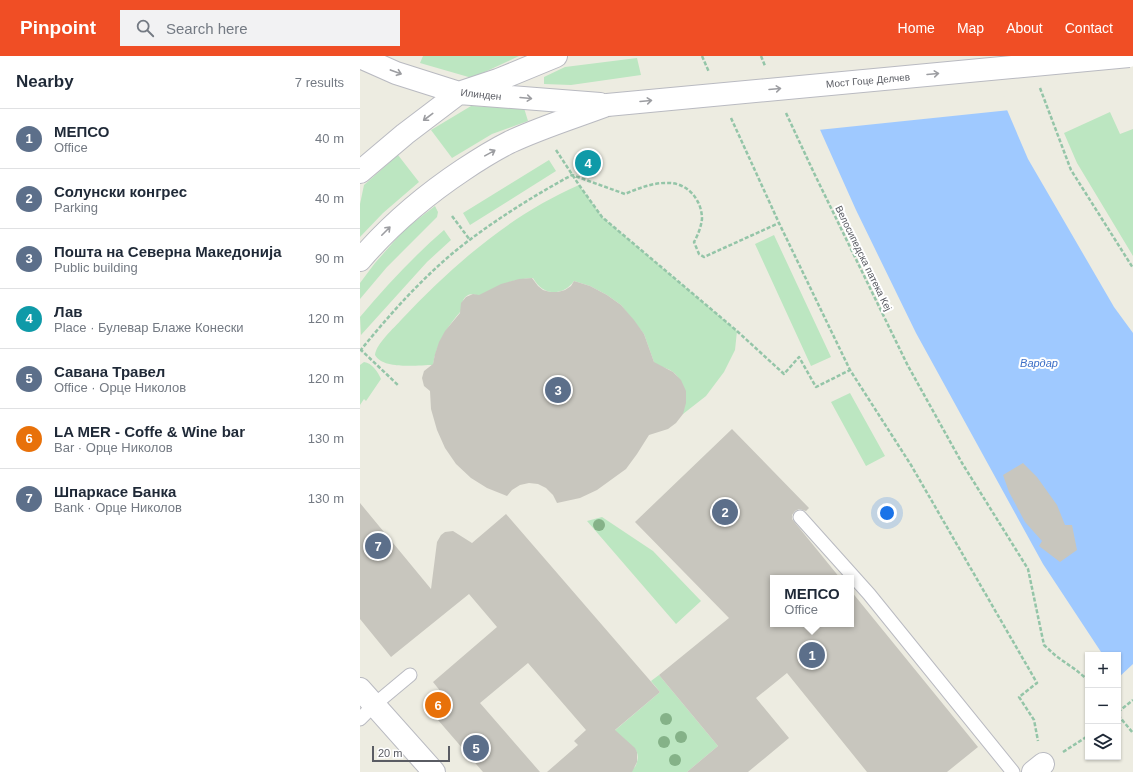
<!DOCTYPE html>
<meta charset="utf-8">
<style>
body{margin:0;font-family:Helvetica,sans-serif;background:#f2f2f3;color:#1f2937}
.controls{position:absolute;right:12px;bottom:12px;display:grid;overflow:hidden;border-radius:0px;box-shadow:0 1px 3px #0004}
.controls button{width:36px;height:36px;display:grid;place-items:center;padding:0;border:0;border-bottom:1px solid #e0e1e3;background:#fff;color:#1f2937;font:20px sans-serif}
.scale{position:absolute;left:12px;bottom:10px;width:78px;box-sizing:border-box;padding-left:4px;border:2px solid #5a5c63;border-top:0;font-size:11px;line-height:14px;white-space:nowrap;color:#5a5c63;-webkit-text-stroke:3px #fff;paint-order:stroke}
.you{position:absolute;left:527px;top:457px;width:14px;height:14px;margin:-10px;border:3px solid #fff;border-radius:50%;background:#1a73e8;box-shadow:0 0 0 6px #1a73e833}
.badge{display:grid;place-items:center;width:26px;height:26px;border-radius:50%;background:#f04e25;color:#fff;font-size:13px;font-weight:700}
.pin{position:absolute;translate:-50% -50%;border:2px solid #fff;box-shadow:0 1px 4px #0006}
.popup{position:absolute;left:410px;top:519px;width:84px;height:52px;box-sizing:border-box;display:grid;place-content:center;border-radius:0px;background:#fff;filter:drop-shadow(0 1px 3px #0005);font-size:13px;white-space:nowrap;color:#747a83}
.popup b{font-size:15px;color:#1f2937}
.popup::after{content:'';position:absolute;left:50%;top:100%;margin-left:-8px;border:8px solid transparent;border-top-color:#fff}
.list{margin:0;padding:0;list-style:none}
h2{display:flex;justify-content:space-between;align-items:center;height:52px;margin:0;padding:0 16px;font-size:17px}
h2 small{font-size:13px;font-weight:400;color:#747a83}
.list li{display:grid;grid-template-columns:26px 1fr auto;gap:12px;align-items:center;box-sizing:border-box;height:60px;padding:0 16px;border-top:1px solid #e0e1e3}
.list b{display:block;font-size:15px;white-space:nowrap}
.list p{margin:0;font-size:13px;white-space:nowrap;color:#747a83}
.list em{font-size:13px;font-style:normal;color:#747a83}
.icon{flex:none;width:22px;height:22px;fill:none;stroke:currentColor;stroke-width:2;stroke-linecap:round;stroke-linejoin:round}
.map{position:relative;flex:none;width:773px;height:716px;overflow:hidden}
header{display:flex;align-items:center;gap:24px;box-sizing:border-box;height:56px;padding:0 20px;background:#f04e25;color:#fff}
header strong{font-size:19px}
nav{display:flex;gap:22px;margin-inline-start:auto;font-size:14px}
.search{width:280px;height:36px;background:#f2f2f3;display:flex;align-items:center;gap:10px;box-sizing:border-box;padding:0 14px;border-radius:0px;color:#747a83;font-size:15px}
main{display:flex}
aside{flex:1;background:#fff}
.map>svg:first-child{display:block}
.green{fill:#bce6c1}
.water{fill:#9fc9ff}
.pier{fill:#edece1}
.building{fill:#c8c6be}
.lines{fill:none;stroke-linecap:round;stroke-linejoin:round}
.service-casing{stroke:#b9bac1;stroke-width:15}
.minor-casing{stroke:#b9bac1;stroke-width:24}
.tertiary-casing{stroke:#b9bac1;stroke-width:24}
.path{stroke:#94c5a8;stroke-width:2.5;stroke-dasharray:4 2;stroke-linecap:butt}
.service{stroke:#fff;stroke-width:13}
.minor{stroke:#fff;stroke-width:22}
.tertiary{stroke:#fff;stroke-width:22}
.tertiary-bridge-casing{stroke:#b9bac1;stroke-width:24;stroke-linecap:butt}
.tertiary-bridge{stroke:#fff;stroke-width:22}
.tree{fill:#85b288}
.oneway{stroke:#9c9da1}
.labels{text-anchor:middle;stroke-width:4;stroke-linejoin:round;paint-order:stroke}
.street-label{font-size:10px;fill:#5a5c63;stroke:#fff}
.water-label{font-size:11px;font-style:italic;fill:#3d6fc7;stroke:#fff}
</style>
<header>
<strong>Pinpoint</strong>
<div class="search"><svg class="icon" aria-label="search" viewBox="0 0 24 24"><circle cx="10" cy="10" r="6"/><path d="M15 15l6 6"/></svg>Search here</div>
<nav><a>Home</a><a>Map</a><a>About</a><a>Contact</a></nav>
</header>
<main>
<aside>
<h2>Nearby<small>7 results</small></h2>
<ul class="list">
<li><span class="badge" style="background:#5c6f8a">1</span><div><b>МЕПСО</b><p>Office</p></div><em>40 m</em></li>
<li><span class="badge" style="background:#5c6f8a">2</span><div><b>Солунски конгрес</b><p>Parking</p></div><em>40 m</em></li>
<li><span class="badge" style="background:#5c6f8a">3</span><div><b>Пошта на Северна Македонија</b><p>Public building</p></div><em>90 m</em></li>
<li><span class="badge" style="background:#0f9aa8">4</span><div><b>Лав</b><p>Place · Булевар Блаже Конески</p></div><em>120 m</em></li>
<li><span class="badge" style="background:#5c6f8a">5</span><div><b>Савана Травел</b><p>Office · Орце Николов</p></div><em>120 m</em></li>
<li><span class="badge" style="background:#e8710a">6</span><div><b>LA MER - Coffe &amp; Wine bar</b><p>Bar · Орце Николов</p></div><em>130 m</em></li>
<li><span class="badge" style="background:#5c6f8a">7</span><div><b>Шпаркасе Банка</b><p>Bank · Орце Николов</p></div><em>130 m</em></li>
</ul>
</aside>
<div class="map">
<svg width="773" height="716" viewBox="0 0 773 716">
<rect width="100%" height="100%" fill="#edece1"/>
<path class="green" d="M 63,0 L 159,0 L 112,22 L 60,7 Z
M 277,2 L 281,19 L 211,29 L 184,28 L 184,21 L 205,11 Z
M 111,50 L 164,52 L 168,65 L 132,78 L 92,102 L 71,74 Z
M 750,56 L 760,78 L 773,73 L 773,200 L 717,107 L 704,77 Z
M 38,99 L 59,126 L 23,157 L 0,181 L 0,148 L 4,129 Z
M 189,104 L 196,115 L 110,169 L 103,157 Z
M 219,129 L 242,161 L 377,275 L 375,294 L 364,316 L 346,340 L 323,358 C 321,331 327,316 295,309 L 284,278 L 261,249 L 247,239 L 230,230 L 214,225 C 202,241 183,240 173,222 C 152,223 137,230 119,240 C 106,234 101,244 101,255 C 87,271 76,288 73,309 C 58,309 23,314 15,299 C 16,288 34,272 42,263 C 93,209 150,159 219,129 Z
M 75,150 L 78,156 L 77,161 L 27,211 L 0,243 L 0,227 L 15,207 L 45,173 Z
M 84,174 L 91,184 L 67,206 L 1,279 L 0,261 C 26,230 53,201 84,174 Z
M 414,179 L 471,301 L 451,310 L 395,188 Z
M 4,306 C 12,307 18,316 21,323 L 6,345 L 4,343 L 0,349 L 0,309 Z
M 490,337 L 525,400 L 506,410 L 471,346 Z
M 242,461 L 293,495 L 341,545 L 316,568 L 227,465 Z
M 299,619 L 358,690 L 327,716 L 264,716 L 275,711 C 281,699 277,692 266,686 C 262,684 257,679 253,676 L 300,636 L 291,625 Z"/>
<path class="water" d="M 427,0 L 624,0 L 668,103 L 754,251 L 773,277 L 773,637 L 758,619 L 758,599 L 743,599 L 683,508 L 556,277 L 496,154 Z"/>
<path class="pier" d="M 425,0 L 626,0 L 650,54 L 458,74 Z
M 773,608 L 773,639 L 758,622 Z"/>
<path class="building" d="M 172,222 L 178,230 L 183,234 L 190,236 L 198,236 L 205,234 L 211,230 L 214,225 L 230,230 L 247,239 L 261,249 L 274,264 L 284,278 L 294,306 L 313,316 L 321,324 L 326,335 L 326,347 L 323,358 L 316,367 L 308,373 L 289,379 L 277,398 L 266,413 L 237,434 L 220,442 L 197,447 L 193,439 L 186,432 L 178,428 L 169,427 L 160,429 L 152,434 L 147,440 L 127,432 L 111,422 L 96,408 L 85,392 L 77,374 L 71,353 L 70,335 L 64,330 L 62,322 L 64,315 L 73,308 L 75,298 L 79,286 L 85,275 L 100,257 L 101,247 L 106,241 L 113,238 L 119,239 L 141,228 L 159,223 Z
M 372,373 L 449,452 L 446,455 L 439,453 L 435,455 L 432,459 L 432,463 L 480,522 L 413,522 L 413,568 L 491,568 L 491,535 L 618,691 L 587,716 L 507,716 L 427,617 L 396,642 L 429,682 L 388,716 L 327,716 L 358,690 L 299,619 L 369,562 L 275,466 Z
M 663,407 L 677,421 L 697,449 L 705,469 L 712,469 L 717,494 L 700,506 L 679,490 L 682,485 L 665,466 L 649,436 L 643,419 Z
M 0,447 L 71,533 L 77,486 L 81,479 L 85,476 L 93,475 L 112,487 L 146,458 L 300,636 L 255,674 L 275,692 L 277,696 L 277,706 L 272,716 L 187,716 L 218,689 L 214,685 L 226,674 L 168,607 L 120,647 L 180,716 L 123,716 L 65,649 L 81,636 L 73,626 L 137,571 L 109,538 L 31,601 L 0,563 Z"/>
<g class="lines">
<g class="service-casing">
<path id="service" d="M 440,461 L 509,538 L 653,716
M 0,663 L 14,649 L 50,619"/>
</g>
<g class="minor-casing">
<path id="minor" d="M 0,633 L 74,716
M 673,716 L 683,708"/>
</g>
<g class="tertiary-casing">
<path id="tertiary" d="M 0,1 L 36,17 L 99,37 L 240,48
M 0,116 L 45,78 L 99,37 L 138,24 L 196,0
M 0,204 C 30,169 64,140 103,114 C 118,104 134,94 150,86 C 182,71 215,61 247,49"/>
</g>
<path class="path" d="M 342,0 L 349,16
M 401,0 L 405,10
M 680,32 L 711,114 L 773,212
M 426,57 L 454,117 L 548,310 L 602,407 L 668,513 L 684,589 L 696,600 L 716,614 L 728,624
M 371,62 L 419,167 L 490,314 L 551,409 L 677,627 L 659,641 L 674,664 L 678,685
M 196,94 L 219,129 L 242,161 L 377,275 L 424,318 L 439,301 L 456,331 L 490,314
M 92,160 L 110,184
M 0,293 L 39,330
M 0,295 C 29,259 63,221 99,192 C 135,164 173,140 212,119 L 265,138 C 279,132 294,126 310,127 C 329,128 342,145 342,163 C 341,171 338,179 334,186 L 339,198 L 344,201 L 419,167
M 758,656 L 773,644
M 758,659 L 773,677
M 703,696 L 728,680"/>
<use href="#service" class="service"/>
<use href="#minor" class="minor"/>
<use href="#tertiary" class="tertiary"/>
<g class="tertiary-bridge-casing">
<path id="tertiary-bridge" d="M 247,49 L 769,0"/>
</g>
<use href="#tertiary-bridge" class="tertiary-bridge"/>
</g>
<g class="tree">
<circle cx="239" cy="469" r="6"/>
<circle cx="306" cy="663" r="6"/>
<circle cx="321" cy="681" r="6"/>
<circle cx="304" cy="686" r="6"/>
<circle cx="315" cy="704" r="6"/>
</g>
<defs><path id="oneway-shaft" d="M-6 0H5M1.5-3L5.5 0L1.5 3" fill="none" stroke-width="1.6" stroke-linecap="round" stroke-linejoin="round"/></defs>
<g class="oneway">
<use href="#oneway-shaft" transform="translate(36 16) rotate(20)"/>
<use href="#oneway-shaft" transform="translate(573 18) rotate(-5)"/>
<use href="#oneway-shaft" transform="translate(415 33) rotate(-5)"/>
<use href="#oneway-shaft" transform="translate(166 42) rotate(5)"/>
<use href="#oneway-shaft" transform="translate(286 45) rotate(-5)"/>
<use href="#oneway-shaft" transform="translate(68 61) rotate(143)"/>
<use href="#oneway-shaft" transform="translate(130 97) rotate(-29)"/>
<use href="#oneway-shaft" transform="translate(26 175) rotate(-45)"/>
</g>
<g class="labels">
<g class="street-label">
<text transform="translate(508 24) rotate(-5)" y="4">Мост Гоце Делчев</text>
<text transform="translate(121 38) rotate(6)" y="4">Илинден</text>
<text transform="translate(504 202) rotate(64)" y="4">Велосипедска патека Кеј</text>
</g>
<g class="water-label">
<text x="679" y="311">Вардар</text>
</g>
</g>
</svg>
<div class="controls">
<button>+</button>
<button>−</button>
<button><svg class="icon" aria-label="layers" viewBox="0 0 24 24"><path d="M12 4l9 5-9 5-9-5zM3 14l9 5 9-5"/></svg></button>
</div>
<div class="scale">20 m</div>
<div class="you"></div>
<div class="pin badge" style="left:452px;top:599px;background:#5c6f8a">1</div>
<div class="popup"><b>МЕПСО</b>Office</div>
<div class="pin badge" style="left:365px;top:456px;background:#5c6f8a">2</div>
<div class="pin badge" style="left:198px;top:334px;background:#5c6f8a">3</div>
<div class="pin badge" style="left:228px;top:107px;background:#0f9aa8">4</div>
<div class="pin badge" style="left:116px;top:692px;background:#5c6f8a">5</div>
<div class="pin badge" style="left:78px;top:649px;background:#e8710a">6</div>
<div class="pin badge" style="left:18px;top:490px;background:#5c6f8a">7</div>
</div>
</main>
